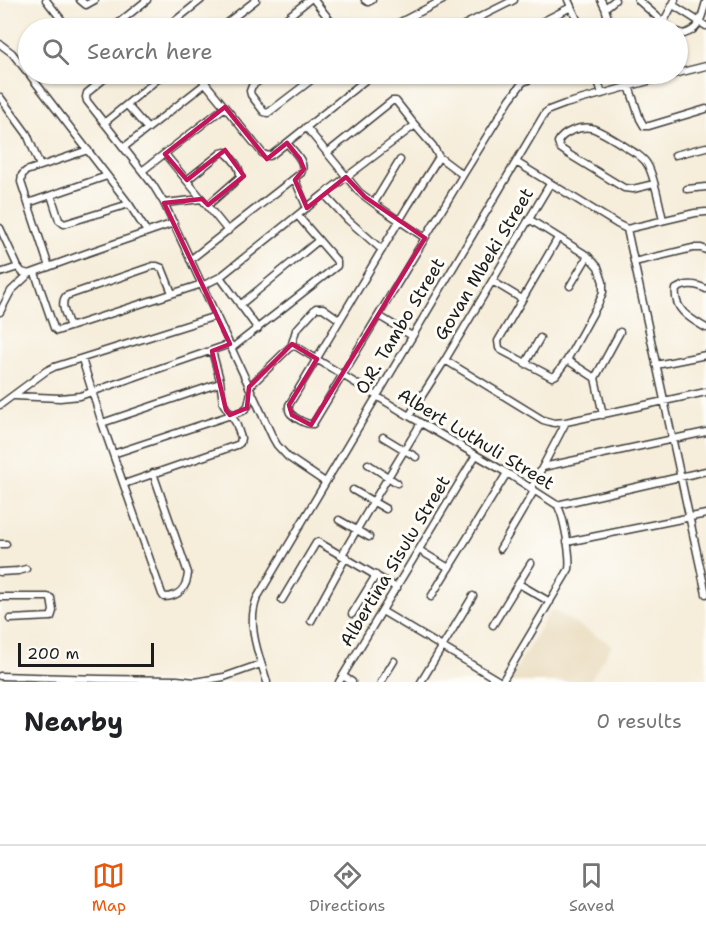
<!DOCTYPE html>
<style>
body{margin:0;font-family:"Shantell Sans",sans-serif;background:#f2f2f2;color:#202124}
.scale{position:absolute;left:18px;bottom:15px;width:136px;box-sizing:border-box;padding-left:6px;border:3px solid #1c1c1c;border-top:0;font-size:16px;line-height:21px;white-space:nowrap;color:#1c1c1c;-webkit-text-stroke:4px #fdfcf7;paint-order:stroke}
.list{margin:0;padding:0;list-style:none}
h2{display:flex;justify-content:space-between;align-items:center;height:78px;margin:0;padding:0 24px;font-size:26px}
h2 small{font-size:20px;font-weight:400;color:#757577}
.icon{flex:none;width:33px;height:33px;fill:none;stroke:currentColor;stroke-width:2;stroke-linecap:round;stroke-linejoin:round}
.map{position:relative;flex:none;width:706px;height:682px;overflow:hidden}
.search{position:absolute;background:#fff;box-shadow:0 2px 4px #0004;left:18px;right:18px;top:18px;height:66px;display:flex;align-items:center;gap:15px;box-sizing:border-box;padding:0 21px;border-radius:33px;color:#757577;font-size:22px}
.sheet{height:162px;background:#fff}
nav{display:flex;justify-content:space-around;align-items:center;box-sizing:border-box;height:84px;border-top:2px solid #e0e0e0;background:#fff;font-size:16px;color:#757577}
nav a{display:grid;justify-items:center;gap:3px}
nav .on{color:#ea580c}
.map>svg:first-child{display:block}
.built{fill:#e8d9ba}
.lines{fill:none;stroke-linecap:round;stroke-linejoin:round}
.minor-casing{stroke:#3d3b38;stroke-width:9}
.minor{stroke:#fff;stroke-width:6}
.marked{fill:none;stroke:#c2185b;stroke-width:4.5;stroke-linejoin:round}
.labels{text-anchor:middle;stroke-width:6;stroke-linejoin:round;paint-order:stroke}
.street-label{font-size:18px;fill:#1c1c1c;stroke:#fdfcf7}
</style>
<div class="map">
<svg width="706" height="682" viewBox="0 0 706 682">
<rect width="100%" height="100%" fill="#fdfcf7"/>
<filter id="ink" filterUnits="userSpaceOnUse"><feTurbulence type="fractalNoise" baseFrequency=".0167" numOctaves="2"/><feDisplacementMap in="SourceGraphic" scale="12" xChannelSelector="R" yChannelSelector="G"/><feConvolveMatrix kernelMatrix="1 2 1 2 8 2 1 2 1" color-interpolation-filters="sRGB"/></filter>
<filter id="wash" filterUnits="userSpaceOnUse"><feTurbulence type="fractalNoise" baseFrequency=".008" numOctaves="4" result="noise"/><feDisplacementMap in="SourceGraphic" scale="24" xChannelSelector="R" yChannelSelector="G"/><feGaussianBlur stdDeviation="1.35" result="paint"/><feColorMatrix in="noise" values="0 0 0 0 0 0 0 0 0 0 0 0 0 0 0 0 0 1.4 0 .05"/><feComposite in="paint" operator="in"/></filter>
<g filter="url(#wash)">
<rect width="100%" height="100%" fill="#f6edda"/>
<path class="built" d="M 551,609 L 612,645 L 589,682 L 509,682 Z"/>
</g>
<g filter="url(#ink)">
<g class="lines">
<g class="minor-casing">
<path id="minor" d="M 46,0 L 68,28
M 80,0 L 86,5 L 95,0
M 314,0 L 336,28
M 365,0 L 368,2 L 372,0
M 568,0 L 581,28
M 601,0 L 605,8 L 611,28
M 638,0 L 670,28
M 673,5 L 706,26
M 605,8 L 615,0
M 663,23 L 675,0
M 112,28 L 147,0
M 166,28 L 201,0
M 220,28 L 256,0
M 274,28 L 309,0
M 325,28 L 332,23
M 389,28 L 443,0
M 458,28 L 514,0
M 530,28 L 571,7
M 678,32 L 684,34 C 701,29 701,17 706,2
M 0,44 L 12,53 L 28,73
M 678,73 L 706,66
M 29,74 L 129,204 L 147,232
M 110,74 L 87,93 L 86,97 L 87,101 L 153,185 L 164,203 L 273,438 L 277,445 L 288,457 L 325,482
M 198,74 L 263,154 L 269,156 L 273,154 L 368,78 L 369,74
M 268,74 L 252,86 L 250,91 L 251,95 L 264,112 L 268,113 L 319,74
M 596,74 L 602,94
M 625,74 L 640,119 L 644,126 L 649,126 L 706,109
M 0,97 L 27,134 L 40,166
M 127,105 L 147,128
M 104,123 L 164,74
M 306,127 L 359,192 L 379,207 L 425,238
M 123,148 L 206,83
M 327,153 L 392,101 L 396,101 L 415,125 L 433,146 L 439,157 L 463,175
M 165,154 L 228,231
M 675,155 L 706,147
M 439,157 L 408,206 L 289,405 C 289,409 288,411 291,414 C 296,419 307,425 313,424 L 463,175 L 510,99 L 523,82 L 543,74
M 516,162 L 617,224 L 627,229 L 706,594
M 142,171 L 225,107
M 187,180 L 221,153 L 225,152 C 232,158 241,168 240,177 L 208,205
M 295,180 L 307,208
M 654,184 L 633,189 L 624,188 L 570,155 L 560,148 L 558,142 C 563,132 580,126 591,128 C 601,130 627,148 637,154 C 641,157 645,160 647,164 C 654,174 660,207 663,220
M 687,189 L 706,187
M 324,194 L 348,220 L 382,250
M 51,195 L 59,220 L 64,224 L 129,204
M 28,203 L 107,176
M 164,203 L 202,199
M 374,203 L 400,160
M 529,219 L 588,256 L 598,267 L 603,282 L 603,292 L 599,302 L 567,360 L 556,375 L 552,377 L 501,350 L 499,348 L 498,341 L 558,238
M 0,228 L 18,267 L 22,272 L 29,274 L 87,253 L 174,223
M 627,229 L 695,213 L 706,212
M 190,260 L 301,173 C 307,162 294,152 287,143
M 634,262 L 693,248 L 701,248 L 706,250
M 49,267 L 21,182 L 22,175 L 26,171 L 88,150
M 0,273 L 18,267
M 35,273 L 54,328 L 57,331 L 202,284
M 220,277 L 258,329
M 492,281 L 522,299
M 202,286 L 220,277 L 324,194 L 415,125
M 570,286 L 588,256
M 706,289 C 697,284 686,283 676,289 C 673,310 691,319 706,328
M 240,305 L 319,240
M 0,312 L 11,291 L 29,274
M 379,316 L 412,336
M 70,327 C 67,317 59,304 66,296 L 153,266 L 157,266 L 162,268 L 172,293
M 291,347 L 296,330 L 316,308 L 323,308 L 340,320
M 232,348 L 337,266 L 337,262 L 335,259 L 298,216
M 82,359 L 102,423 L 162,594 L 164,597 C 179,597 187,587 188,573 L 153,473
M 445,360 L 543,420 L 554,423 L 566,422 L 706,392
M 567,360 L 595,378 L 603,415
M 525,364 L 540,338
M 656,365 L 706,355
M 595,378 L 620,332
M 249,387 L 289,348 L 293,346 L 297,347 L 409,416 L 507,473 L 557,505 C 564,515 571,557 569,569 L 502,682
M 14,396 L 60,398 L 80,396 L 230,344
M 0,405 L 46,371 L 54,367 L 216,316
M 409,416 L 445,360 L 550,184
M 102,423 L 220,383
M 383,437 L 416,457
M 113,454 L 243,411 L 248,406 L 251,392
M 368,464 L 397,483
M 543,467 L 706,432
M 124,484 L 237,445 L 240,443 L 241,438 L 236,423 L 223,403 L 220,380 L 212,351
M 531,489 L 566,422
M 353,490 L 386,509
M 557,505 L 706,471
M 339,520 L 369,537
M 567,542 L 706,514
M 0,544 L 6,544
M 500,549 L 534,491
M 419,550 L 449,568
M 342,555 L 373,502 L 421,423
M 0,572 L 18,571 L 26,569
M 519,584 L 550,602
M 0,597 L 48,597 L 51,598 L 53,611 L 51,617 L 10,619
M 431,597 L 507,473
M 282,600 L 316,543 L 318,542 L 397,588
M 382,611 L 501,682
M 352,614 L 376,575
M 311,621 L 346,557
M 493,625 L 531,563
M 0,676 L 99,679 L 177,680 L 195,682 L 224,677 L 261,664
M 343,676 L 352,682
M 267,682 C 259,655 246,625 257,598 L 545,113 L 549,110 L 565,104 L 674,74
M 339,682 L 476,455
M 381,682 L 394,661
M 421,682 L 473,596"/>
</g>
<use href="#minor" class="minor"/>
</g>
</g>
<path class="marked" d="M 225,107 L 267,159 L 287,143 L 300,159 L 304,169 L 295,180 L 307,208 L 346,177 L 365,197 L 425,238 L 311,425 L 292,415 L 289,405 L 317,359 L 292,344 L 249,387 L 247,408 L 230,415 L 226,410 L 212,351 L 230,344 L 164,203 L 202,199 L 208,205 L 244,176 L 225,150 L 187,180 L 165,154 Z"/>
<g class="labels">
<g class="street-label">
<text transform="translate(484 264) rotate(-59)" y="6">Govan Mbeki Street</text>
<text transform="translate(400 326) rotate(-59)" y="6">O.R. Tambo Street</text>
<text transform="translate(476 439) rotate(31)" y="6">Albert Luthuli Street</text>
<text transform="translate(395 561) rotate(-59)" y="6">Albertina Sisulu Street</text>
</g>
</g>
</svg>
<div class="scale">200 m</div>
<div class="search"><svg class="icon" aria-label="search" viewBox="0 0 24 24"><circle cx="10" cy="10" r="6"/><path d="M15 15l6 6"/></svg>Search here</div>
</div>
<section class="sheet">
<h2>Nearby<small>0 results</small></h2>
<ul class="list">
</ul>
</section>
<nav>
<a class="on"><svg class="icon" aria-label="map" viewBox="0 0 24 24"><path d="M3 6l6-2 6 2 6-2v14l-6 2-6-2-6 2zM9 4v14M15 6v14"/></svg>Map</a>
<a><svg class="icon" aria-label="directions" viewBox="0 0 24 24"><path d="M12 3l9 9-9 9-9-9zM9 14v-3h6M13 9l2 2-2 2"/></svg>Directions</a>
<a><svg class="icon" aria-label="saved" viewBox="0 0 24 24"><path d="M7 4h10v16l-5-4-5 4z"/></svg>Saved</a>
</nav>
